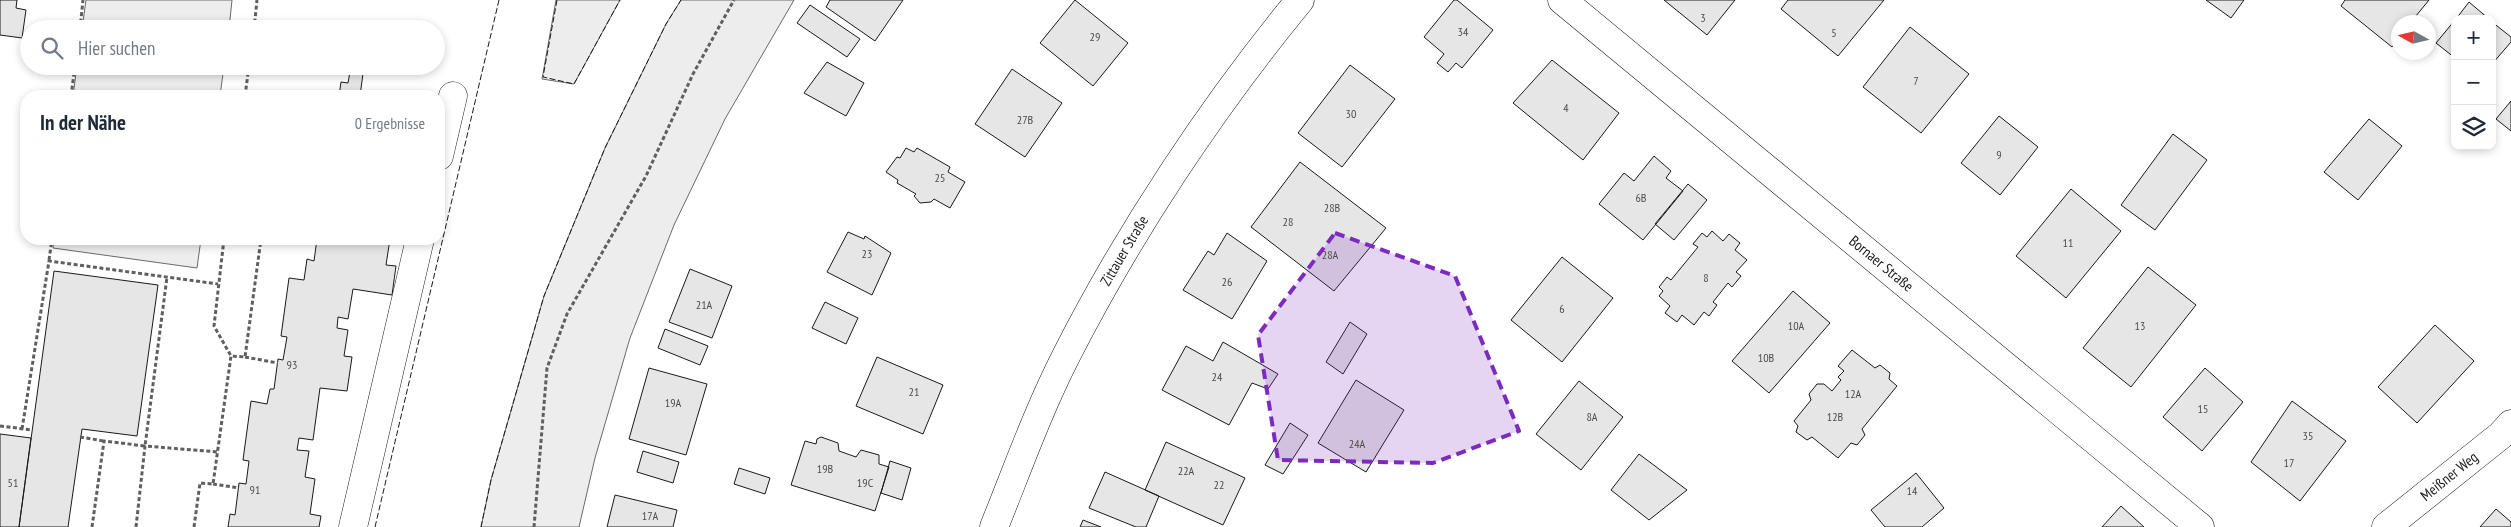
<!DOCTYPE html>
<html lang="de">
<meta charset="utf-8">
<style>
body{margin:0;font-family:"PT Sans Narrow",sans-serif;background:#f2f2f3;color:#1f2937}
.controls{position:absolute;right:15px;top:15px;display:grid;overflow:hidden;border-radius:10px;box-shadow:0 2px 8px #0003}
.controls button{width:45px;height:45px;display:grid;place-items:center;padding:0;border:0;border-bottom:1px solid #e0e1e3;background:#fff;color:#1f2937;font:25px sans-serif}
.compass{position:absolute;left:2391px;top:15px;width:45px;height:45px;border-radius:50%;background:#fff;box-shadow:0 2px 8px #0003;rotate:278deg}
.list{margin:0;padding:0;list-style:none}
h2{display:flex;justify-content:space-between;align-items:center;height:65px;margin:0;padding:0 20px;font-size:21px}
h2 small{font-size:16px;font-weight:400;color:#747a83}
.icon{flex:none;width:28px;height:28px;fill:none;stroke:currentColor;stroke-width:2;stroke-linecap:round;stroke-linejoin:round}
.map{position:relative;flex:none;width:2511px;height:527px;overflow:hidden}
.search{position:absolute;background:#fff;box-shadow:0 2px 8px #0003;left:20px;top:20px;width:425px;height:55px;display:flex;align-items:center;gap:12px;box-sizing:border-box;padding:0 18px;border-radius:28px;color:#747a83;font-size:19px}
.panel{position:absolute;background:#fff;box-shadow:0 2px 8px #0003;left:20px;top:90px;width:425px;height:155px;border-radius:20px}
.map>svg:first-child{display:block}
.green{fill:#ededed;stroke:#6a6a6a}
.building{fill:#e6e6e6;stroke:#1a1a1a}
.lines{fill:none;stroke-linecap:round;stroke-linejoin:round}
.minor-casing{stroke:#1a1a1a;stroke-width:29}
.path{stroke:#5f5f5f;stroke-width:3;stroke-dasharray:4 2.5;stroke-linecap:butt}
.minor{stroke:#fff;stroke-width:28}
.fence{stroke:#1a1a1a;stroke-width:1;stroke-dasharray:6 2.5;stroke-linecap:butt}
.marked{fill:#7b2cbf;fill-opacity:0.2;stroke:#7b2cbf;stroke-width:4;stroke-dasharray:10 6;stroke-linejoin:round}
.labels{text-anchor:middle;stroke-width:4;stroke-linejoin:round;paint-order:stroke}
.number-label{font-size:12px;fill:#4d4d4d}
.street-label{font-size:15px;fill:#1a1a1a;stroke:#fff}
</style>
<div class="map">
<svg width="2511" height="527" viewBox="0 0 2511 527">
<rect width="100%" height="100%" fill="#fff"/>
<path class="green" d="M 86,0 L 232,0 L 229,29 L 82,29 Z
M 556,0 L 620,0 L 574,84 L 542,79 Z
M 681,0 L 794,0 L 725,119 L 674,225 L 630,338 L 595,458 L 579,527 L 481,527 L 491,480 L 544,296 L 605,148 L 666,24 Z
M 77,66 L 224,66 L 220,96 L 73,96 Z
M 54,239 L 201,239 L 197,268 L 53,248 Z"/>
<path class="building" d="M 0,0 L 17,0 L 16,8 L 26,10 L 22,38 L 0,35 Z
M 830,0 L 903,0 L 875,41 L 826,7 Z
M 1075,0 L 1128,43 L 1093,86 L 1040,43 Z
M 1454,0 L 1457,0 L 1493,30 L 1462,68 L 1456,63 L 1448,72 L 1437,63 L 1444,54 L 1424,37 Z
M 1664,0 L 1735,0 L 1707,35 Z
M 1788,0 L 1884,0 L 1838,56 L 1781,9 Z
M 2206,0 L 2244,0 L 2231,18 Z
M 2345,0 L 2429,0 L 2411,22 L 2398,22 L 2398,39 L 2392,47 L 2341,6 Z
M 2469,2 L 2489,19 L 2456,19 Z
M 810,5 L 860,39 L 847,57 L 797,23 Z
M 2455,20 L 2455,58 L 2436,43 Z
M 2492,22 L 2511,37 L 2511,42 L 2492,64 Z
M 1910,27 L 1969,74 L 1921,133 L 1863,87 Z
M 1552,60 L 1619,113 L 1583,160 L 1513,103 Z
M 827,62 L 864,83 L 846,116 L 804,93 Z
M 1350,65 L 1395,99 L 1342,167 L 1298,133 Z
M 351,66 L 364,66 L 360,96 L 339,96 L 341,82 L 348,83 Z
M 1012,69 L 1062,103 L 1025,157 L 975,124 Z
M 2511,101 L 2511,131 L 2496,119 Z
M 1999,116 L 2038,147 L 2000,195 L 1961,163 Z
M 2369,119 L 2402,146 L 2358,200 L 2324,172 Z
M 2173,134 L 2207,160 L 2155,230 L 2121,205 Z
M 906,148 L 914,152 L 917,148 L 950,167 L 948,172 L 965,182 L 950,208 L 934,199 L 931,202 L 920,203 L 914,196 L 916,194 L 897,183 L 898,180 L 886,172 L 897,157 L 900,158 Z
M 1654,156 L 1671,171 L 1666,178 L 1683,191 L 1643,240 L 1599,204 L 1624,173 L 1634,181 Z
M 1300,162 L 1386,228 L 1334,291 L 1251,227 Z
M 1688,184 L 1707,200 L 1674,240 L 1655,224 Z
M 2071,189 L 2121,231 L 2066,298 L 2016,256 Z
M 1712,231 L 1723,241 L 1729,234 L 1740,243 L 1735,250 L 1747,260 L 1736,272 L 1741,276 L 1732,287 L 1728,283 L 1713,302 L 1717,305 L 1709,316 L 1704,312 L 1694,325 L 1682,315 L 1677,322 L 1665,313 L 1670,306 L 1659,296 L 1663,291 L 1659,287 L 1667,277 L 1671,280 L 1698,247 L 1693,244 L 1702,233 L 1707,237 Z
M 848,232 L 864,239 L 865,236 L 891,253 L 872,295 L 827,272 Z
M 1227,233 L 1267,261 L 1232,319 L 1183,290 L 1208,251 L 1214,255 Z
M 317,239 L 390,239 L 386,265 L 396,266 L 392,295 L 353,289 L 348,319 L 338,317 L 337,328 L 348,330 L 344,356 L 352,357 L 347,391 L 320,388 L 313,440 L 299,438 L 297,450 L 309,451 L 305,477 L 315,479 L 310,514 L 321,516 L 319,527 L 228,527 L 230,514 L 235,515 L 239,483 L 246,484 L 249,461 L 243,460 L 251,401 L 267,404 L 270,389 L 274,389 L 278,359 L 283,360 L 287,337 L 281,336 L 289,278 L 304,280 L 307,259 L 314,261 Z
M 1562,257 L 1613,298 L 1562,362 L 1511,320 Z
M 2148,267 L 2196,305 L 2131,387 L 2083,348 Z
M 690,269 L 732,286 L 712,338 L 669,322 Z
M 54,271 L 158,285 L 137,436 L 82,429 L 68,527 L 19,527 Z
M 1793,291 L 1830,323 L 1769,393 L 1732,361 Z
M 825,302 L 858,318 L 846,344 L 812,328 Z
M 1350,322 L 1367,334 L 1343,374 L 1326,362 Z
M 2435,325 L 2474,361 L 2417,423 L 2378,387 Z
M 665,329 L 708,346 L 700,365 L 658,348 Z
M 1223,342 L 1278,374 L 1268,389 L 1252,383 L 1229,425 L 1162,390 L 1186,346 L 1213,361 Z
M 1852,350 L 1875,368 L 1880,365 L 1890,373 L 1889,379 L 1897,386 L 1862,429 L 1865,435 L 1857,445 L 1851,443 L 1838,458 L 1812,437 L 1807,440 L 1796,432 L 1798,426 L 1794,421 L 1811,400 L 1809,394 L 1817,384 L 1824,384 L 1832,391 L 1841,380 L 1838,377 L 1844,371 L 1838,366 Z
M 877,357 L 943,385 L 923,434 L 856,406 Z
M 649,368 L 707,384 L 686,455 L 629,439 Z
M 2205,368 L 2243,402 L 2202,451 L 2163,417 Z
M 1356,380 L 1404,410 L 1366,472 L 1318,443 Z
M 1579,381 L 1623,417 L 1581,470 L 1536,434 Z
M 2292,401 L 2346,441 L 2300,501 L 2251,462 Z
M 1290,423 L 1308,435 L 1283,474 L 1265,465 Z
M 0,434 L 31,438 L 19,527 L 0,527 Z
M 821,437 L 838,443 L 839,451 L 856,457 L 861,450 L 879,455 L 879,464 L 889,467 L 875,511 L 791,485 L 805,441 L 816,444 L 817,439 Z
M 1166,442 L 1245,478 L 1223,525 L 1145,490 Z
M 643,451 L 679,462 L 673,483 L 637,472 Z
M 1639,454 L 1687,490 L 1649,520 L 1611,490 Z
M 890,461 L 911,468 L 902,500 L 881,493 Z
M 739,468 L 770,478 L 765,494 L 734,484 Z
M 1105,472 L 1159,496 L 1146,527 L 1136,527 L 1089,508 Z
M 1916,473 L 1944,508 L 1922,527 L 1885,527 L 1871,510 Z
M 615,495 L 677,510 L 673,527 L 607,527 Z
M 2121,506 L 2144,527 L 2102,527 Z
M 2496,509 L 2511,522 L 2511,527 L 2480,527 Z
M 1083,520 L 1101,527 L 1080,527 Z"/>
<g class="lines">
<g class="minor-casing">
<g id="minor">
<path id="s1" d="M 1562,0 L 2200,527"/>
<path d="M 439,156 L 453,96"/>
<path d="M 353,527 L 420,239"/>
<path id="s2" d="M 994,527 C 1017,470 1038,411 1066,356 C 1129,232 1212,107 1300,0"/>
<path id="s3" d="M 2386,527 L 2501,435 L 2511,424"/>
</g>
</g>
<path class="path" d="M 80,29 L 83,0
M 254,29 L 257,0
M 71,96 L 75,66
M 245,96 L 249,66
M 224,239 L 214,326 L 231,356
M 49,260 L 52,239
M 245,357 L 278,363
M 0,426 L 32,430
M 22,429 L 49,261 L 218,284
M 80,437 L 104,441
M 213,484 L 239,488
M 92,527 L 104,441 L 145,446 L 167,277
M 136,527 L 145,446 L 218,452
M 194,527 L 200,483 L 213,484 L 231,356 L 245,357 L 261,239
M 534,527 L 547,368 L 567,314 L 646,176 L 693,74 L 734,0"/>
<use href="#minor" class="minor"/>
<path class="fence" d="M 557,0 L 543,77 L 574,84 L 620,0
M 375,527 L 499,0
M 481,527 L 491,480 L 544,296 L 605,148 L 666,24 L 681,0"/>
</g>
<path class="marked" d="M 1335,233 L 1455,276 L 1519,431 L 1433,463 L 1278,460 L 1258,335 Z"/>
<g class="labels">
<g class="number-label">
<text x="1703" y="22">3</text>
<text x="1463" y="36">34</text>
<text x="1834" y="37">5</text>
<text x="1095" y="41">29</text>
<text x="1916" y="85">7</text>
<text x="1566" y="112">4</text>
<text x="1351" y="118">30</text>
<text x="1025" y="124">27B</text>
<text x="1999" y="159">9</text>
<text x="940" y="182">25</text>
<text x="1641" y="202">6B</text>
<text x="1332" y="212">28B</text>
<text x="1288" y="226">28</text>
<text x="2068" y="247">11</text>
<text x="867" y="258">23</text>
<text x="1330" y="259">28A</text>
<text x="1706" y="282">8</text>
<text x="1227" y="286">26</text>
<text x="704" y="309">21A</text>
<text x="1562" y="313">6</text>
<text x="1796" y="330">10A</text>
<text x="2140" y="330">13</text>
<text x="1766" y="362">10B</text>
<text x="292" y="369">93</text>
<text x="1217" y="381">24</text>
<text x="914" y="396">21</text>
<text x="1853" y="398">12A</text>
<text x="673" y="407">19A</text>
<text x="2203" y="413">15</text>
<text x="1592" y="421">8A</text>
<text x="1835" y="421">12B</text>
<text x="2308" y="440">35</text>
<text x="1357" y="448">24A</text>
<text x="2289" y="467">17</text>
<text x="825" y="473">19B</text>
<text x="1186" y="475">22A</text>
<text x="13" y="487">51</text>
<text x="865" y="487">19C</text>
<text x="1219" y="489">22</text>
<text x="255" y="494">91</text>
<text x="1912" y="495">14</text>
<text x="650" y="520">17A</text>
</g>
<g class="street-label">
<text dy="5" stroke="none"><textPath href="#s2" startOffset="306">Zittauer Straße</textPath></text>
<text dy="5" stroke="none"><textPath href="#s1" startOffset="414">Bornaer Straße</textPath></text>
<text dy="5" stroke="none"><textPath href="#s3" startOffset="81">Meißner Weg</textPath></text>
</g>
</g>
</svg>
<div class="controls">
<button>+</button>
<button>−</button>
<button><svg class="icon" aria-label="layers" viewBox="0 0 24 24"><path d="M12 4l9 5-9 5-9-5zM3 14l9 5 9-5"/></svg></button>
</div>
<svg class="compass" viewBox="-18 -18 36 36"><path d="M0-13l5 13h-10z" fill="#e53935"/><path d="M0 13l5-13h-10z" fill="#747a83"/></svg>
<div class="search"><svg class="icon" aria-label="search" viewBox="0 0 24 24"><circle cx="10" cy="10" r="6"/><path d="M15 15l6 6"/></svg>Hier suchen</div>
<section class="panel">
<h2>In der Nähe<small>0 Ergebnisse</small></h2>
<ul class="list">
</ul>
</section>
</div>
